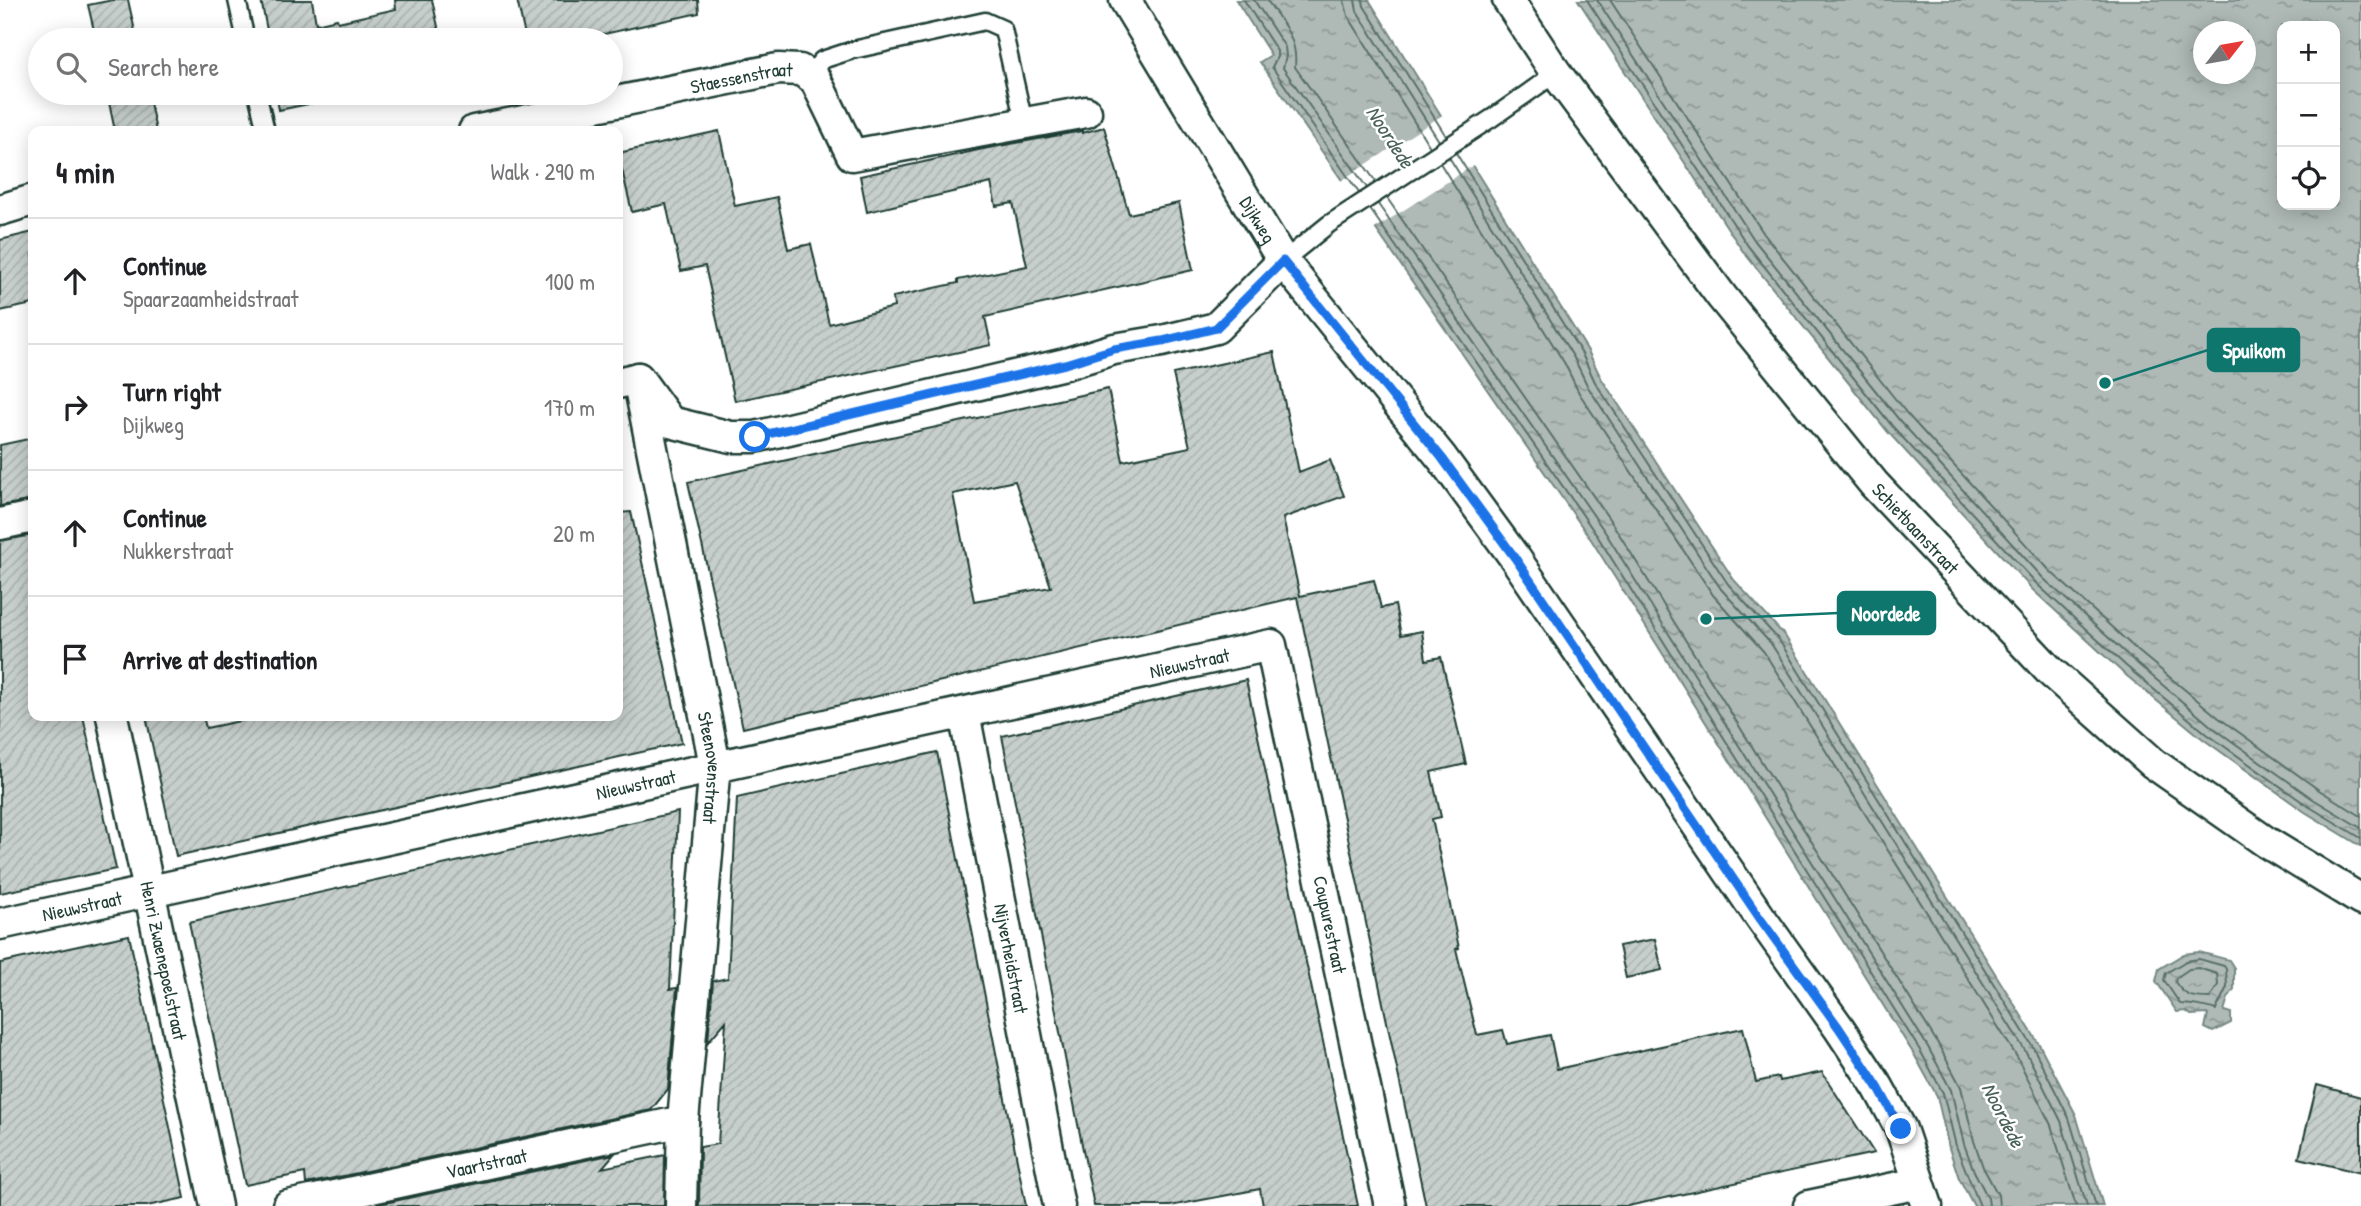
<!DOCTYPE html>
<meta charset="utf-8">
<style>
body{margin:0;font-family:"Patrick Hand",sans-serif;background:#f6f6f6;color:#202124}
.controls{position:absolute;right:21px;top:21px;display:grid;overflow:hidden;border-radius:14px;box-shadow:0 4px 18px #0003}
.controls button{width:63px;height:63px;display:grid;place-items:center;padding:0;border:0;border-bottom:2px solid #e0e0e0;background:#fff;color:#202124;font:35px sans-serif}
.compass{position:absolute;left:2193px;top:21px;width:63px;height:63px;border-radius:50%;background:#fff;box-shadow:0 4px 18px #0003;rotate:59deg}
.stop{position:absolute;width:21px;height:21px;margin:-16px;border:5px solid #1a73e8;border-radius:50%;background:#fff}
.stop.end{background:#1a73e8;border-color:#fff;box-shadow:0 2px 7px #0008}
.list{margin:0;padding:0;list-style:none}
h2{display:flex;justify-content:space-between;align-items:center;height:91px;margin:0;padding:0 28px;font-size:30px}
h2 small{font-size:23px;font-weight:400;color:#757577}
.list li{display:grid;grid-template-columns:46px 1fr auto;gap:21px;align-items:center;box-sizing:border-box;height:126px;padding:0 28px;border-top:2px solid #e0e0e0}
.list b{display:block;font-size:26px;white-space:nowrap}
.list p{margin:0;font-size:23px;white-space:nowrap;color:#757577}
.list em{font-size:23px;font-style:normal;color:#757577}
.icon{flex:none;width:38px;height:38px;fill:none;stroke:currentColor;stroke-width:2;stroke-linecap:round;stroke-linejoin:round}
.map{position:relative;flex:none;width:2361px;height:1206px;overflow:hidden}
.search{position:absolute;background:#fff;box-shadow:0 4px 18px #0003;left:28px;top:28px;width:595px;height:77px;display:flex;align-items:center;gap:18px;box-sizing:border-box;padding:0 24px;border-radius:38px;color:#757577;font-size:26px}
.panel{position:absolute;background:#fff;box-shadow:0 4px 18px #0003;left:28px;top:126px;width:595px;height:595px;border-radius:14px}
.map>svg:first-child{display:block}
.water{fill:url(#water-ripples);stroke:#758883;stroke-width:2;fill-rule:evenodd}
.pier{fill:#fff}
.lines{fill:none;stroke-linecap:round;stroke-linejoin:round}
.shore{stroke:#596f68;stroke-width:2}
.building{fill:url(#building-hatch);stroke:#1f3d34;stroke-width:2;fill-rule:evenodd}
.lane-casing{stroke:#1f3d34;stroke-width:21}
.street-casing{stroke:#1f3d34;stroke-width:35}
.lane{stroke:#fff;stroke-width:16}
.street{stroke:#fff;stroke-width:30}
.route{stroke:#1a73e8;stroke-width:9}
.labels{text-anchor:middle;stroke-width:5;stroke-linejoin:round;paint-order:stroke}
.street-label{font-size:19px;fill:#1f3d34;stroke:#fff}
.water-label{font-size:21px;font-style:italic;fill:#4a625b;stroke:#fff}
.leader{fill:none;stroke:#0f766e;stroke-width:2.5}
.callout-dot{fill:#0f766e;stroke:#fff;stroke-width:2.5}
.callout{fill:#0f766e;stroke:#0f766e;stroke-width:2.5}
.callout-label{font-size:21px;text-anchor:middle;font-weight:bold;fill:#fff}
</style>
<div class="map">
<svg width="2361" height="1206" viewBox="0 0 2361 1206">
<defs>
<pattern id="water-ripples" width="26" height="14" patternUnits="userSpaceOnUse" patternTransform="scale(1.75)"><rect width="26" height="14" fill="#afbab7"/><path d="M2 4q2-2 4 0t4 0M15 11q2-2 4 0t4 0" fill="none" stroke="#8e9896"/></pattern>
<pattern id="building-hatch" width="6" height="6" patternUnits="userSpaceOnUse" patternTransform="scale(1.75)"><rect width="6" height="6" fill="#c7cfcc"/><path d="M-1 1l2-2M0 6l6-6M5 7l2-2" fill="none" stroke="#aab3b0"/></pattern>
</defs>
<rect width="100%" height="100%" fill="#fff"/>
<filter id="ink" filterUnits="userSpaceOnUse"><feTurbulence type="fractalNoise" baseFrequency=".0143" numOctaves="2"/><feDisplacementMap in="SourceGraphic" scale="14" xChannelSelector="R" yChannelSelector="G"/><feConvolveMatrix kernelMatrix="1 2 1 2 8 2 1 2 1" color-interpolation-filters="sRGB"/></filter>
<g filter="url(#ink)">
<path class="water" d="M 1236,0 L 1369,0 L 1588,351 L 1601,378 L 1734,580 L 1785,636 L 2039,1044 L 2076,1115 L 2103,1206 L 1974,1206 L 1959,1178 L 1949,1148 L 1937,1096 L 1915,1056 L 1592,541 L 1260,62 L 1271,55 Z
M 1578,0 L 2361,0 L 2361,846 L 2305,812 L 2203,739 L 2121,671 L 2033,590 L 1888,432 L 1742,250 ZM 2282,26 L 2335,26 L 2335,205 L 2282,205 ZM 2204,32 L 2246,32 L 2246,74 L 2204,74 Z
M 2199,952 L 2229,960 L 2234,968 L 2234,989 L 2228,998 L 2224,1011 L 2231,1013 L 2231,1023 L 2213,1032 L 2205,1028 L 2208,1014 L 2191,1015 L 2186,1011 L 2177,1012 L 2156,981 L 2159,969 L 2184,954 Z"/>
<path class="pier" d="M 1444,114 L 1475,164 L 1373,230 L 1339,182 Z"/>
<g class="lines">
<path class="shore" d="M 1244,0 L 1277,51 L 1277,57 L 1272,67 L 1359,193
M 1254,0 L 1285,47 L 1286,56 L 1283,68 L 1367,188
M 1267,0 C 1282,23 1298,38 1295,67 L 1376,182
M 1344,0 L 1348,16 L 1430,147
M 1355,0 L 1357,11 L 1439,141
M 1363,0 L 1364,6 L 1446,136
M 1587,0 L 1748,246 L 1893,427 L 2038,585 L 2126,666 L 2207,734 L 2308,806 L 2361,838
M 1597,0 L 1755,241 L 1900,421 L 2044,579 L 2132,659 L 2212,727 L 2313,799 L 2361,828
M 1610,0 L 1764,234 L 1908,415 L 2051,572 L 2138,651 L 2219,718 L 2319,790 L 2361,816
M 1456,153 L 1582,354 L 1595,382 L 1728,584 L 1779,640 L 2033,1047 L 2069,1118 L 2096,1206
M 1449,157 L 1574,358 L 1588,387 L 1721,589 L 1772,645 L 2026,1052 L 2061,1121 L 2087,1206
M 1440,163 L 1565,364 L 1579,393 L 1713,595 L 1764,652 L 2017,1057 L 2051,1125 L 2076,1206
M 1387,198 L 1614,526 L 1937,1042 L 1961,1087 L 1974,1141 L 1983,1167 L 1998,1195 L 1999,1206
M 1378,204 L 1605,532 L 1928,1047 L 1951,1090 L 1964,1144 L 1974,1171 L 1988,1198 L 1989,1206
M 1370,209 L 1598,537 L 1921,1052 L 1943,1093 L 1956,1146 L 1980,1206
M 2199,959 L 2224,966 L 2226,969 L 2227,987 L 2216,1010 C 2207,1007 2189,1004 2180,1004 L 2164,980 L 2166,973 L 2186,961 Z
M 2198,968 L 2217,974 L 2218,985 L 2210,998 C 2192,998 2185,997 2175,982 L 2176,978 L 2189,969 Z"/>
</g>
<path class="building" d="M 113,0 L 128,0 L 135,31 L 96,39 L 88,5 Z
M 261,0 L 312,0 L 316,24 L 337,19 L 338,22 L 396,9 L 395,0 L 432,0 L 441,40 L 269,40 Z
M 517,0 L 698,0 L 699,13 L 577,40 L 526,40 Z
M 107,93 L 148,93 L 156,131 L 115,131 Z
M 276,93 L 362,93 L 279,110 Z
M 1104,127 L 1129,214 L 1179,203 L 1193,270 L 985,317 L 991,345 L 735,401 L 705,266 L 681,271 L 666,204 L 632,212 L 618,153 L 719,131 L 735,206 L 777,197 L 788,249 L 811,244 L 829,324 L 894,307 L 893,297 L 958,283 L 958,280 L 1027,266 L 1013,203 L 996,206 L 991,183 L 867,212 L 860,176 L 983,149 L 1082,131 L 1082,133 Z
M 33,232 L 33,304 L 0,311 L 0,240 Z
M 1274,352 L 1299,472 L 1330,460 L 1344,496 L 1283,518 L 1300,596 L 1374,580 L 1381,608 L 1395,605 L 1401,635 L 1422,631 L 1426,660 L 1441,657 L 1466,764 L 1431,772 L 1441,817 L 1432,819 L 1459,948 L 1456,949 L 1477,1035 L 1503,1030 L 1507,1044 L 1550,1035 L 1557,1069 L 1743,1028 L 1756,1082 L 1779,1077 L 1780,1081 L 1822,1072 L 1874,1153 L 1628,1206 L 1426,1206 L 1297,597 L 743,728 L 688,482 L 1108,389 L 1123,461 L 1190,447 L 1173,374 ZM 1015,481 L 1051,587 L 974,601 L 953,494 Z
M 33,438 L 33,500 L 0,506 L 0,445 Z
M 631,512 L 682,743 L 176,856 L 146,716 L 203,716 L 206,728 L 264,716 L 618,716 L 618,513 Z
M 33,535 L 33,716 L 83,716 L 116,869 L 0,893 L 0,541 Z
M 1246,680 L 1358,1206 L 1263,1206 L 1260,1189 L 1170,1206 L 1094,1206 L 1002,736 Z
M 937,752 L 1026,1206 L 699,1206 L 700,1147 L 718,1144 L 726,1021 L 708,1042 L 713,981 L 728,978 L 737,798 Z
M 678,812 L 670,989 L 677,988 L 668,1089 L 651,1110 L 306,1184 L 305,1173 L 245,1185 L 189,922 Z
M 129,935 L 185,1198 L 147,1206 L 0,1206 L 0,963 Z
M 1655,939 L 1662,970 L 1626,978 L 1619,946 Z
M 2317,1085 L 2361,1097 L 2361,1173 L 2299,1158 Z
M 614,1154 L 602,1168 L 665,1155 L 664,1206 L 371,1206 Z"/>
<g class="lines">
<g class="lane-casing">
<path id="lane" d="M 237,0 L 246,40
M 809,75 L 822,60 L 853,50 L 985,21 L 1003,29 L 1024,123
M 257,93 L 266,131
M 1283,261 L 1329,224 L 1492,118 L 1556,73"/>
</g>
<g class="street-casing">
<g id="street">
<path id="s1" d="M 1125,0 L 1283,261 L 1442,458 L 1515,558 L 1760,917 L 1839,1028 L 1878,1087 L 1901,1129 L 1927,1206"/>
<path id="s2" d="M 1508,0 L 1556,73 L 1722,297 L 1874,484 L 2050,671 L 2153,763 L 2266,842 L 2361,900"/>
<path id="s3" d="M 474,131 L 778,69 L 800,70 L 815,79 L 852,155 L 1086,112"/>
<path d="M 0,210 L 33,200"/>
<path id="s4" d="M 638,378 L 715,765 L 683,1121 L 681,1206"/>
<path d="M 618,383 L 638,378 L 670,422 L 731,437 L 755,437 L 1065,364 L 1114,349 L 1162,341 L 1216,328 L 1283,261"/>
<path d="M 0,524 L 33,517"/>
<path id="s5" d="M 964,713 L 1059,1206"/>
<path id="s6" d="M 112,716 L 216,1206"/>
<path id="s7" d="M 0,924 L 1271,645 L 1390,1206"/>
<path id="s8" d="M 288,1206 L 683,1121"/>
<path d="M 1809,1206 L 1919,1183"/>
</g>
</g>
<use href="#lane" class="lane"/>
<use href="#street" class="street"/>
</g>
</g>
<g class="lines" filter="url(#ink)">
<path class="route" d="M 755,437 L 1065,364 L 1114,349 L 1162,341 L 1216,328 L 1283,261 L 1442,458 L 1515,558 L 1759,917 L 1839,1028 L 1878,1087 L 1901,1129"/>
</g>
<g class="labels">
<g class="street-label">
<text dy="7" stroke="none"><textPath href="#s3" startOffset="273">Staessenstraat</textPath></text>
<text dy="7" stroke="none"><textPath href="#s1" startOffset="257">Dijkweg</textPath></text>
<text dy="7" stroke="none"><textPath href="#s2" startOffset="668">Schietbaanstraat</textPath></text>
<text dy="7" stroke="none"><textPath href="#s7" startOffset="1218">Nieuwstraat</textPath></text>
<text dy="7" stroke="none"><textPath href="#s4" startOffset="397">Steenovenstraat</textPath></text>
<text dy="7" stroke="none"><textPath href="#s7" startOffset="651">Nieuwstraat</textPath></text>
<text dy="7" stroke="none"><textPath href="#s7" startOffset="84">Nieuwstraat</textPath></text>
<text dy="7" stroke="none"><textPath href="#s7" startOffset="1587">Coupurestraat</textPath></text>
<text dy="7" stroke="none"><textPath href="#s5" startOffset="250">Nijverheidstraat</textPath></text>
<text dy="7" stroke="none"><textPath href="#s6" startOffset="250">Henri Zwaenepoelstraat</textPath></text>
<text dy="7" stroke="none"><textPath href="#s8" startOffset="203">Vaartstraat</textPath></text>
</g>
<g class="water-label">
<text transform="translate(1390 137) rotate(57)" y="7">Noordede</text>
<text transform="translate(2003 1115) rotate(63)" y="7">Noordede</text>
</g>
</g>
<path class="leader" d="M2105 383L2208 350M1706 619L1838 613"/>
<g class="callout-dot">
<circle cx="2105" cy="383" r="7"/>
<circle cx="1706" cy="619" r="7"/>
</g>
<g class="callout">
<rect x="2208" y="329" width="91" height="42" rx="7"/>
<rect x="1838" y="592" width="97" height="42" rx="7"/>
</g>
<g class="callout-label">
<text x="2254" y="358">Spuikom</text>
<text x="1886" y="621">Noordede</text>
</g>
</svg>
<div class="controls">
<button>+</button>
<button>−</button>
<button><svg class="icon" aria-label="locate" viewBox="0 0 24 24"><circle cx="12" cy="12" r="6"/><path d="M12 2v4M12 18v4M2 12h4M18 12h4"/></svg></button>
</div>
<svg class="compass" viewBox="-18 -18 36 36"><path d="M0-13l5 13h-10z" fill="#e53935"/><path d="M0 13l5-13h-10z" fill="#757577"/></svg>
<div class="stop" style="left:755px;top:437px"></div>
<div class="stop end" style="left:1901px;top:1129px"></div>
<div class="search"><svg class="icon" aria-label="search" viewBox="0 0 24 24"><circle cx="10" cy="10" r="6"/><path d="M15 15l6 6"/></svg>Search here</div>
<section class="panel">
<h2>4 min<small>Walk · 290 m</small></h2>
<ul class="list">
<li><svg class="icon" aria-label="ahead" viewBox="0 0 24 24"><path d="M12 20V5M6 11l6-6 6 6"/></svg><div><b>Continue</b><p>Spaarzaamheidstraat</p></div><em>100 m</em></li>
<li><svg class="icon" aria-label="right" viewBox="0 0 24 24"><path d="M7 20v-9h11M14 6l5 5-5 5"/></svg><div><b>Turn right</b><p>Dijkweg</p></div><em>170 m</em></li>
<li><svg class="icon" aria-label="ahead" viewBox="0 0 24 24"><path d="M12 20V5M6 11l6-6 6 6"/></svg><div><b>Continue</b><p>Nukkerstraat</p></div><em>20 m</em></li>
<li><svg class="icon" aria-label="arrive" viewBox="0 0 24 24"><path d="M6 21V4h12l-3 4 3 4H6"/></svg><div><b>Arrive at destination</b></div></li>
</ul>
</section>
</div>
